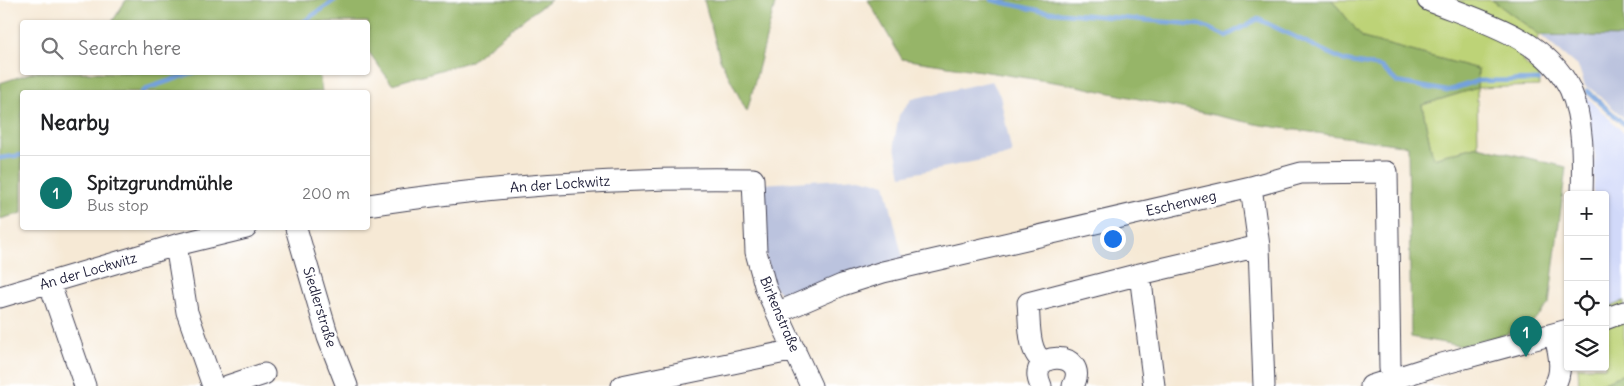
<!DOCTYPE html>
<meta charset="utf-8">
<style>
body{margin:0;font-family:Delius,sans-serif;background:#f6f6f6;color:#202124}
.controls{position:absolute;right:15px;bottom:15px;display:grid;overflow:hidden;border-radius:5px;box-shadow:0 1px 4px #0004}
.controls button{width:45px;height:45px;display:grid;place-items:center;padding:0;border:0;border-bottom:1px solid #e0e0e0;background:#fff;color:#202124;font:25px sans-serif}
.you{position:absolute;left:1112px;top:238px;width:18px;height:18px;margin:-12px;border:4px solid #fff;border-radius:50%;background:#1a73e8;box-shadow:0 0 0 8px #1a73e833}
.badge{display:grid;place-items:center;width:32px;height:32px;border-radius:50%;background:#0f766e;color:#fff;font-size:16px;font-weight:700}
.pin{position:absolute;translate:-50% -41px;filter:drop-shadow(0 1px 2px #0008)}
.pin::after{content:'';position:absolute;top:26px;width:18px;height:15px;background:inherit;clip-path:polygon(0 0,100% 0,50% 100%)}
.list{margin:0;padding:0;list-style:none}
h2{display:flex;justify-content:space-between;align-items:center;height:65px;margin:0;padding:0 20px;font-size:21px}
h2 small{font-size:16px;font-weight:400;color:#757577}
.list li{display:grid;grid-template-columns:32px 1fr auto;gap:15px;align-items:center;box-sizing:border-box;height:75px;padding:0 20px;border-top:1px solid #e0e0e0}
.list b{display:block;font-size:19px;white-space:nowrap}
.list p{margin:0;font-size:16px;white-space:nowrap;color:#757577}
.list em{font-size:16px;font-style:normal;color:#757577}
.icon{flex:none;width:28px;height:28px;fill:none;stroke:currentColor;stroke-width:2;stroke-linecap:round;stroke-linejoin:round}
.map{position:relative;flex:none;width:1624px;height:386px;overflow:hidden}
.search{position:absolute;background:#fff;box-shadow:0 1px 4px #0004;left:20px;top:20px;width:350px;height:55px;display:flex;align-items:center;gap:12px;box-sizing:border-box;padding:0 18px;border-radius:5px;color:#757577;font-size:19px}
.panel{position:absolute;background:#fff;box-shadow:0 1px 4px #0004;left:20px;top:90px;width:350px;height:140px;border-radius:5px}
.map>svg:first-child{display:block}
.built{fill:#d1d9f9}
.industrial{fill:#bbc3de}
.green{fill:#bdd377;stroke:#707a59}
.forest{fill:#96b568;stroke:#5c6c52}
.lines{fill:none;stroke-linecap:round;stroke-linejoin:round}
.stream{stroke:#73a1dc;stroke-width:4.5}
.minor-casing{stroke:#424052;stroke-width:23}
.minor{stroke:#fff;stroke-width:21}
.labels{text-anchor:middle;stroke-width:5;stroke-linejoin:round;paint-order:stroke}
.street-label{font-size:14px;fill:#22223b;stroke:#fff}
</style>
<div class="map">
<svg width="1624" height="386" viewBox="0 0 1624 386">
<rect width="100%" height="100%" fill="#fff"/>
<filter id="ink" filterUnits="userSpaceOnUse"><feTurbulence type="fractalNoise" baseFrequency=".02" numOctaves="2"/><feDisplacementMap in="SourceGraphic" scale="10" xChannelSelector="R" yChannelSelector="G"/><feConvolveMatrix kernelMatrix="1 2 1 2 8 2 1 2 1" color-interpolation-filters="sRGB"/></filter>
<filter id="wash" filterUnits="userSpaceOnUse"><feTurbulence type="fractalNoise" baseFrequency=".0096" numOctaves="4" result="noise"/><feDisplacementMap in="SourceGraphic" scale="20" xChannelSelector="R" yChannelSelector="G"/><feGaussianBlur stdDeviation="1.12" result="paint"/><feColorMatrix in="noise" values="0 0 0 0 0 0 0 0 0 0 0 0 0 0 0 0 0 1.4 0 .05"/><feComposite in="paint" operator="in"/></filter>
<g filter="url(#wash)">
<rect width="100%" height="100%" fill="#f6e9d5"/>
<path class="built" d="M 1585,95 L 1624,133 L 1624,301 L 1605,309 L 1605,195 L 1593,195 L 1595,156 Z"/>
<path class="industrial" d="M 1540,35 L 1624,37 L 1624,118 L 1594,91 L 1585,86 L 1579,68 Z
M 992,81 L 1000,96 L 1012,154 L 901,176 L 894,142 L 899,115 L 912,99 Z
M 859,178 L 885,184 L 903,259 L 793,296 L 780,293 L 770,282 L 765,253 L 761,184 Z"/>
<path class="green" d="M 1332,0 L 1492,0 L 1540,35 L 1522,61 L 1539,75 L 1540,86 L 1477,88 L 1478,146 L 1433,158 L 1422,105 L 1477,88 L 1478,69 L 1363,38 Z
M 1624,301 L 1624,374 L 1594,386 L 1579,386 L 1578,367 L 1605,367 L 1605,309 Z"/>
<path class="forest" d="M 126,0 L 551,0 L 526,17 L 471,61 L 392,84 L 368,51 L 368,22 L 112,22 Z
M 704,0 L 776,0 L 747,112 L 720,59 Z
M 868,0 L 1332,0 L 1363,38 L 1478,69 L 1477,88 L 1422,105 L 1433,158 L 1478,146 L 1566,167 L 1549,304 L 1526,329 L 1461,346 L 1411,337 L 1408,146 L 1261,125 L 1073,85 L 902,59 Z
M 1492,0 L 1624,0 L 1624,37 L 1540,35 Z
M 34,72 L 319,73 L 322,92 L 22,92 L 22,213 L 0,219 L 0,83 Z
M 1624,374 L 1624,386 L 1594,386 Z"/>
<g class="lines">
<path class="stream" d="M 992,0 L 1041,11 L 1201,25 L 1226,36 L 1258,19 L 1345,61 L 1381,67 L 1397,82 L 1447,91 L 1477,81 L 1539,80
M 303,22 L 335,0
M 1587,91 L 1624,124
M 142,92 L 148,88 L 195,72
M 0,158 L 22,155"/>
</g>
</g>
<g filter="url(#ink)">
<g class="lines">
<g class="minor-casing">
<path id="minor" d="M 1428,0 C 1477,20 1545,37 1570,89 C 1584,120 1583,161 1582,195
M 1251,187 L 1259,246 L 1264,386
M 368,205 C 496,185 624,177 753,179 L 756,252 L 766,289 L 811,386
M 296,228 L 328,337 L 347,386
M 176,245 L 187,312 L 213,386
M 1140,274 L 1154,386
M 49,282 L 85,386
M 0,297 L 176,245 L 246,228
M 779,312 L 842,285 L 883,272 L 1251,187 L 1301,173 L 1387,172 L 1390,368 L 1393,379
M 1605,319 L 1624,312
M 1554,334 C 1559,350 1564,372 1554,386
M 1044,362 C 1027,353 1030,321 1028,303 L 1140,274 L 1259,246
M 228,386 L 264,374
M 622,386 L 795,350
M 1041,386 C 1023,348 1092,350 1073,386
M 1371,386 L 1431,367 L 1568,330"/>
</g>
<use href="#minor" class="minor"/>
</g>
</g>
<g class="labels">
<g class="street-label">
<text transform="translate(560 184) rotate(-4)" y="5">An der Lockwitz</text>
<text transform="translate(1181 203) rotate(-13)" y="5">Eschenweg</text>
<text transform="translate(88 271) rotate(-16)" y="5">An der Lockwitz</text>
<text transform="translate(320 307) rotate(73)" y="5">Siedlerstraße</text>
<text transform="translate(780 314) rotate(67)" y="5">Birkenstraße</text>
</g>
</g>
</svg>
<div class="controls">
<button>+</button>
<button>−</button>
<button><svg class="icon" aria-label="locate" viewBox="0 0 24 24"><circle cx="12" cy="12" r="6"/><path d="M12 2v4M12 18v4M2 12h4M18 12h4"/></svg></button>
<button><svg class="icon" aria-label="layers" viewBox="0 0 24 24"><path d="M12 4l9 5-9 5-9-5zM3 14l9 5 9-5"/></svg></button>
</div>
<div class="you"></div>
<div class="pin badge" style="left:1526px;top:357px">1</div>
<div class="search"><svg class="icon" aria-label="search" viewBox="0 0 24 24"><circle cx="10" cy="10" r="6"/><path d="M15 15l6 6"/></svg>Search here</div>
<section class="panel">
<h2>Nearby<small></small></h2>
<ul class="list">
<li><span class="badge">1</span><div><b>Spitzgrundmühle</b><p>Bus stop</p></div><em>200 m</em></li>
</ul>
</section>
</div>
